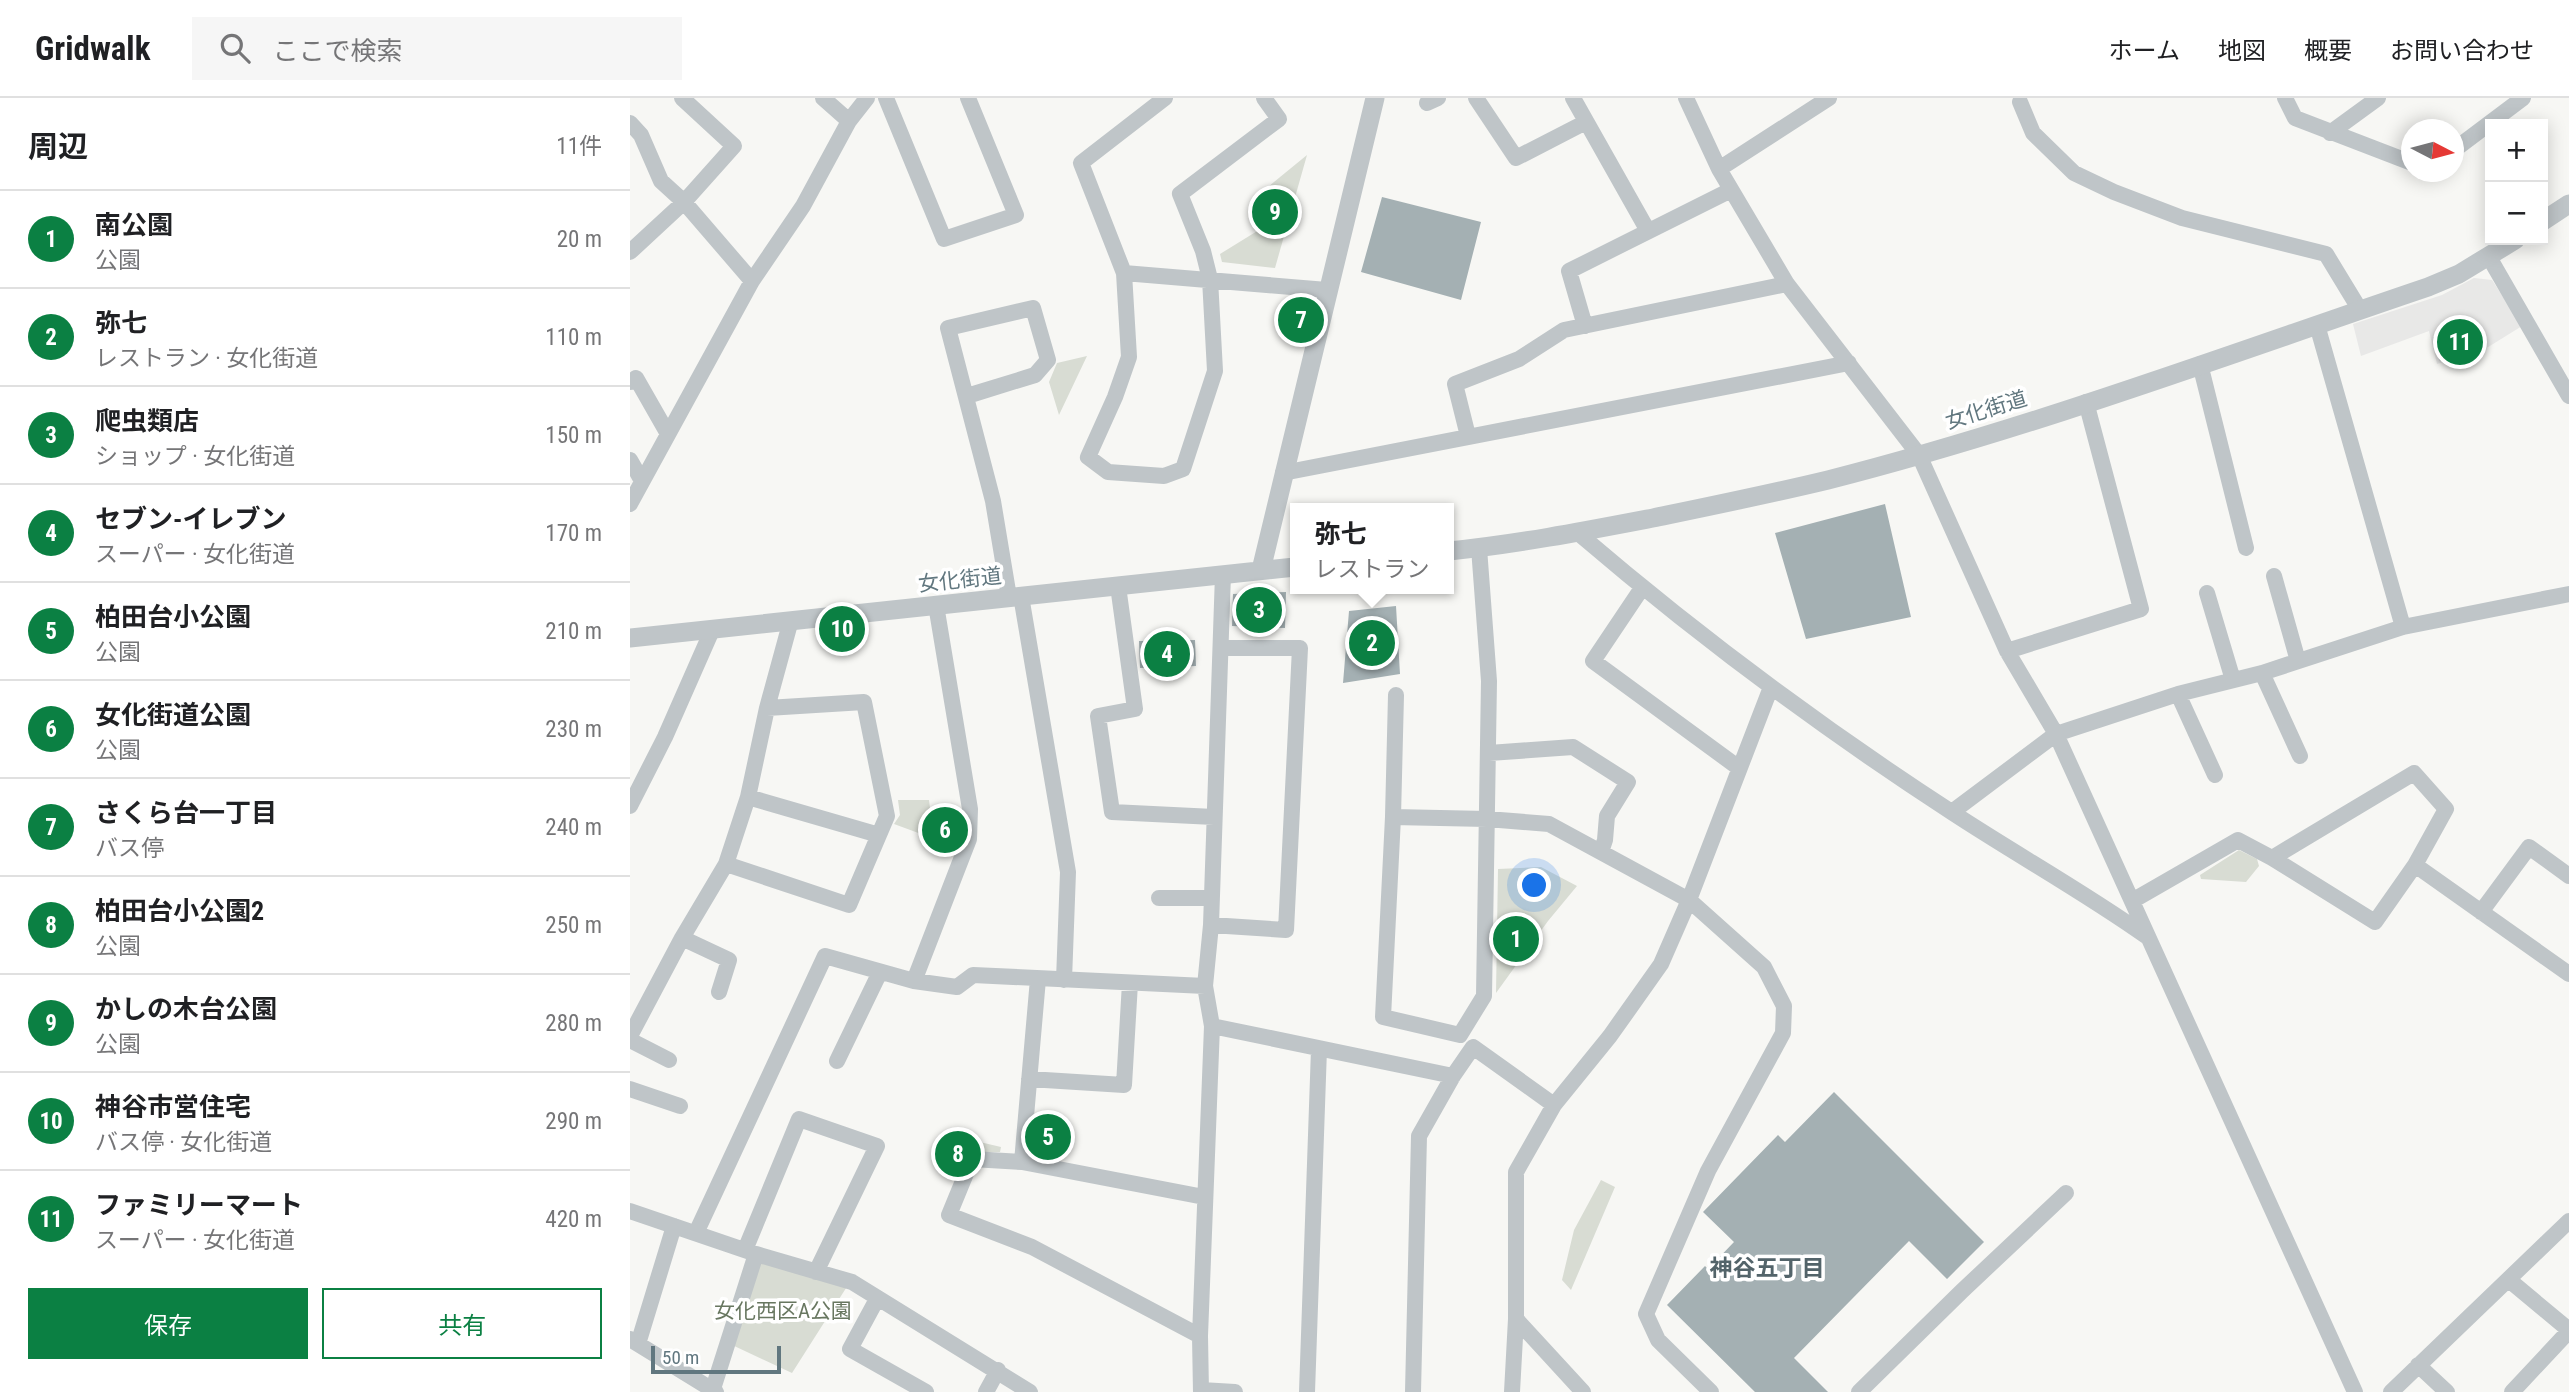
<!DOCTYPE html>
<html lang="ja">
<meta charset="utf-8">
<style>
body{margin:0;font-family:"Roboto Condensed","Noto Sans JP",sans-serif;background:#f6f6f6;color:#202124}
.controls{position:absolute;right:21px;top:21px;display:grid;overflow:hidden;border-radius:0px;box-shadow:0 4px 18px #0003}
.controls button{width:63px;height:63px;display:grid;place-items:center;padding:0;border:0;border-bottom:2px solid #e0e0e0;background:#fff;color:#202124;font:35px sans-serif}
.compass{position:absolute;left:1771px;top:21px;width:63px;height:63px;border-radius:50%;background:#fff;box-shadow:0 4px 18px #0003;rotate:96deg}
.scale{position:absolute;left:21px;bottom:18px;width:130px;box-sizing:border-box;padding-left:7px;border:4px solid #61777f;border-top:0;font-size:19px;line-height:24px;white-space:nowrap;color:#61777f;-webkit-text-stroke:5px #fff;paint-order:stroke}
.you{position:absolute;left:905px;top:788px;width:24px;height:24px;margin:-18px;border:5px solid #fff;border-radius:50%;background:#1a73e8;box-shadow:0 0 0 10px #1a73e833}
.badge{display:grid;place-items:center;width:46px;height:46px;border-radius:50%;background:#0b8043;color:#fff;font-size:23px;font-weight:700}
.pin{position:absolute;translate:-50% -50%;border:4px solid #fff;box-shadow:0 2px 7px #0006}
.popup{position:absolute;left:660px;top:405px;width:164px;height:91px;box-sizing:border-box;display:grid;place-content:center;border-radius:0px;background:#fff;filter:drop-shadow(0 2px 5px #0005);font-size:23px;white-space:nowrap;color:#757577}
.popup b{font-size:26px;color:#202124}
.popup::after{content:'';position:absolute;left:50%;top:100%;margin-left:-14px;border:14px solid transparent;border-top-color:#fff}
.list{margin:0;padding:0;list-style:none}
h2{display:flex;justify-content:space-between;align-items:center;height:91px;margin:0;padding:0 28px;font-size:30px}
h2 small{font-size:23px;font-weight:400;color:#757577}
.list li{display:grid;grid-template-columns:46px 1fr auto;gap:21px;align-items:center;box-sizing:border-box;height:98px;padding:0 28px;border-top:2px solid #e0e0e0}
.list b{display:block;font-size:26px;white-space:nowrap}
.list p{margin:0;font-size:23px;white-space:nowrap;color:#757577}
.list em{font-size:23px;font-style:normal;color:#757577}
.actions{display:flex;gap:14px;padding:21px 28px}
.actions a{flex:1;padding:16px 0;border:2px solid #0b8043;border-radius:0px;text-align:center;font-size:24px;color:#0b8043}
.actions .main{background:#0b8043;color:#fff}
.icon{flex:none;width:38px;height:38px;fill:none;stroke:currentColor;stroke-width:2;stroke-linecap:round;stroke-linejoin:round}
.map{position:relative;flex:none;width:1939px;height:1294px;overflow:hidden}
header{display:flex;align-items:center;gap:42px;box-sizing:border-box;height:98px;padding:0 35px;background:#fff;border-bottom:2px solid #e0e0e0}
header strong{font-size:33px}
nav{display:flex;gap:38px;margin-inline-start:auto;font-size:24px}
.search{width:490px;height:63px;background:#f6f6f6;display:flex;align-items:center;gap:18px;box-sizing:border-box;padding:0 24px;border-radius:0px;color:#757577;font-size:26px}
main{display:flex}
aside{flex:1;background:#fff}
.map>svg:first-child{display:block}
.built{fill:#e8e8e7}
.green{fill:#d8dcd3}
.building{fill:#a4b0b3}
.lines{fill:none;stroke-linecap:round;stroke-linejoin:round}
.minor{stroke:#bfc5c8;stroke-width:16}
.tertiary{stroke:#bfc5c8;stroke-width:19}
.labels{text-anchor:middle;stroke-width:7;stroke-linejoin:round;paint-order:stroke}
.street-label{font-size:21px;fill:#61777f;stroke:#fff}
.park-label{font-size:21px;fill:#687760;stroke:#fff}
.neighbourhood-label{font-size:23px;font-weight:bold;fill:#53646a;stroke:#fff}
</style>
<header>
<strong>Gridwalk</strong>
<div class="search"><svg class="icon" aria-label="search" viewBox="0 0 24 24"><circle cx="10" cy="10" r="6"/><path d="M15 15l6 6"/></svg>ここで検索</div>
<nav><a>ホーム</a><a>地図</a><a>概要</a><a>お問い合わせ</a></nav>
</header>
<main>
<aside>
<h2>周辺<small>11件</small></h2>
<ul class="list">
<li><span class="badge">1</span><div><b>南公園</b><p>公園</p></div><em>20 m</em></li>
<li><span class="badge">2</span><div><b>弥七</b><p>レストラン · 女化街道</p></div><em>110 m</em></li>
<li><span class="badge">3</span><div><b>爬虫類店</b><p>ショップ · 女化街道</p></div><em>150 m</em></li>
<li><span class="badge">4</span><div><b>セブン-イレブン</b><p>スーパー · 女化街道</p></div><em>170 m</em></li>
<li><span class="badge">5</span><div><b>柏田台小公園</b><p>公園</p></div><em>210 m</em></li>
<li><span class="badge">6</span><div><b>女化街道公園</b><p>公園</p></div><em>230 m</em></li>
<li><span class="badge">7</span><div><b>さくら台一丁目</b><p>バス停</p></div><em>240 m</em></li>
<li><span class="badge">8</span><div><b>柏田台小公園2</b><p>公園</p></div><em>250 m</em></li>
<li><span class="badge">9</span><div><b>かしの木台公園</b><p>公園</p></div><em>280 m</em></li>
<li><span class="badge">10</span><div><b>神谷市営住宅</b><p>バス停 · 女化街道</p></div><em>290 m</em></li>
<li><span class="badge">11</span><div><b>ファミリーマート</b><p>スーパー · 女化街道</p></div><em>420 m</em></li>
</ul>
<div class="actions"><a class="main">保存</a><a>共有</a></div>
</aside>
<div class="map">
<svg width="1939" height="1294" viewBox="0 0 1939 1294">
<rect width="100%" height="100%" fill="#f7f7f4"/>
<path class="built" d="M 1844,180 L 1862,182 L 1892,228 L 1855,251 L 1807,266 L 1799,233 L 1731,258 L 1723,226 L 1812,197 Z"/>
<path class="green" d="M 677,57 L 645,170 L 592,164 L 590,156 L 637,127 L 622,102 Z
M 457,258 L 429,317 L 419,284 L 427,265 Z
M 268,702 L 299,702 L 301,719 L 336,726 L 329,750 L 264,726 L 270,717 Z
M 1609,752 L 1627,761 L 1629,768 L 1616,784 L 1571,781 L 1570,777 Z
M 911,769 L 947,788 L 918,823 L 866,895 L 868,771 Z
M 408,1020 L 434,1023 L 425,1063 L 409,1060 L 404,1055 Z
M 320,1037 L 371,1049 L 370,1054 C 348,1054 342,1052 329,1072 L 312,1064 Z
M 971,1082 L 985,1089 L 941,1192 L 932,1182 L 944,1132 Z
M 125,1160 L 218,1187 L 162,1275 L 100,1246 Z"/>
<path class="building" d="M 752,99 L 851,124 L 831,202 L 731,174 Z
M 1849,225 L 1856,248 L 1810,263 L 1803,239 Z
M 1255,406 L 1281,519 L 1176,541 L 1145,435 Z
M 656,494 L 655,530 L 602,528 L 603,496 Z
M 766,508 L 770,576 L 713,585 L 719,513 Z
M 565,542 L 566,568 L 510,570 L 509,543 Z
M 1204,994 L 1354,1144 L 1317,1181 L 1279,1143 L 1164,1260 L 1198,1294 L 1125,1294 L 1037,1207 L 1075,1168 L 1078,1171 L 1104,1144 L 1073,1114 L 1148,1037 L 1155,1044 Z"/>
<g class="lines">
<path class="minor" d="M 193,0 L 219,23
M 256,0 L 314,141 L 386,117 L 338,0
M 535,0 L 451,65 L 494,175 L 499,259 L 485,299 L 458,359 L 478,374 L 534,378 L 553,371 L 585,273 L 580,181 L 573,153 L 550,96 L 649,21 L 634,0
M 846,0 L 886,60 L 956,24
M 943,0 L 1018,133
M 1056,0 L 1089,71 L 1157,186 L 1289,357 L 1377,553 L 1426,636 L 1725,1294
M 1655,0 L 1665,20 L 1782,65
M 1390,4 L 1403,35 L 1444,75 L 1484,94 L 1552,120 L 1696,156 L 1730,212
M 797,5 L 808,0
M 0,25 L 11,37 L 31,83 L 54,104 L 122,183
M 1700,35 L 1748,0
M 1824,52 L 1893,0
M 1089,71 L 1199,0
M 0,154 L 54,104 L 104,48 L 52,0
M 1859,159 L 1939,298
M 494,175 L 697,192
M 1687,227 L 1773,529
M 955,228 L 939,173 L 1101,92
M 1570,266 L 1616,450
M 0,284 L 6,280 L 38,336
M 337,298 L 405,277 L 418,262 L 403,210 L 318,230 L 363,403 L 379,499
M 838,338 L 825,286 L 889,261 L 934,232 L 1157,186
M 0,362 L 12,383
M 653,375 L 1219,265
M 0,406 L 122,183 L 173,108 L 219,23 L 237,0
M 948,435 C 1066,536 1192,630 1323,715 C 1387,757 1454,794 1516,838
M 1644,478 L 1668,563
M 488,488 L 505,611 L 468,618 L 482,714 L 584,719
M 1012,490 L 963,563 L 1109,670
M 1577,495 L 1603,582
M 391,498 L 438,774 L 434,882
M 1377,553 L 1511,511 L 1456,304
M 1632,575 L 1670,658
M 1548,596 L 1585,677
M 766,597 L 763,719 L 753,919 L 830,937 L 854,898 L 859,583 L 849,450
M 859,655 L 943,649 L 998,684 L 977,718 L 975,742 L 971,754
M 1784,675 L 1816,711 L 1785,767 L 1745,824 L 1642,760 Z
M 118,699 L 249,737
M 0,708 L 35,639 L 83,530
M 1322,714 L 1426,636 L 1548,596 L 1632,575 L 1773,529 L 1939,496
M 763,719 L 857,721 L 919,726 L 1059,802 L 1134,869 L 1154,908 L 1153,935 L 1078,1073 L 1016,1216 L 1028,1242 L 1081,1294
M 96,766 L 219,807 L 257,718 L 234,604 L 137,610
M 1785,767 L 1939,876
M 529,800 L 582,800
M 1502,803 L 1608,742 L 1642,760
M 1851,814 L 1899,749 L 1939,778
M 581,827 L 656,832 L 670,550 L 591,550
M 52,840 L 99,862 L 89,894
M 284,883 L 339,741 L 340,711 L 306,507
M 582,928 L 823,978
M 0,938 L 52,840 L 96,766 L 118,699 L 137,610 L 161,522
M 0,942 L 39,962
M 207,963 L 250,874
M 399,981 L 494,987 L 500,885
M 0,991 L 50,1008
M 392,1064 L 408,881
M 0,1113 L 126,1156 L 222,1184 L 400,1294
M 66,1135 L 195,858 L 284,883 L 327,889 L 343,877 L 575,888
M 115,1152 L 169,1021 L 247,1048 L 186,1174
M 1879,1182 L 1939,1232
M 247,1201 L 220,1251 L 296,1294
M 886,1221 L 953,1294
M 570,1238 L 402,1149 L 319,1117 L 342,1061 L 392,1064 L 574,1099
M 0,1241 L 86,1294
M 8,1246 L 44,1128
M 1788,1267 L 1817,1294
M 571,1292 L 605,1294
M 82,1294 L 126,1156
M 356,1294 L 368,1272
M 571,1294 L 570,1238 L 582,928 L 575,888 L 581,827 L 593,476
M 677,1294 L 689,951
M 783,1294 L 789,1038 L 823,978 L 843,949 L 924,1007
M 882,1294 L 886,1221 L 886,1074 L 924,1007 L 980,938 L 1031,866 L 1059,802 L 1141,589
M 1229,1294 L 1332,1193 L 1436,1095
M 1761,1294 L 1939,1123
M 1882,1294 L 1939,1233"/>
<path class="tertiary" d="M 1913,123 L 1939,106
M 819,453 C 888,446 955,433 1023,420 C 1081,408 1140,396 1198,382 C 1402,330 1600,256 1798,189 L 1829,176 L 1885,142
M 631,472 L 745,0
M 0,540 L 665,469"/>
</g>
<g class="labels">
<g class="street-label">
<text transform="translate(1356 312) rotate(-17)" y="7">女化街道</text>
<text transform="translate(330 482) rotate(-6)" y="7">女化街道</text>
</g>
<g class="park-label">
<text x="153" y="1220">女化西区A公園</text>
</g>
<g class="neighbourhood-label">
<text x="1137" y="1178">神谷五丁目</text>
</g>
</g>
</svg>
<div class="controls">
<button>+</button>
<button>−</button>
</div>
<svg class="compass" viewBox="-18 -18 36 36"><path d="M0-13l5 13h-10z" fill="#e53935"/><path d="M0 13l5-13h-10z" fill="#757577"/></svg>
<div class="scale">50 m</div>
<div class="you"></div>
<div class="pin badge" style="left:886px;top:841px">1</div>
<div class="pin badge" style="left:742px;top:545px">2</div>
<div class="popup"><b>弥七</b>レストラン</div>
<div class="pin badge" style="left:629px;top:512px">3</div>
<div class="pin badge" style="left:537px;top:556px">4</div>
<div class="pin badge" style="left:418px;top:1039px">5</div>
<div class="pin badge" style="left:315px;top:732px">6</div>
<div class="pin badge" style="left:671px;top:222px">7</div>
<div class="pin badge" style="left:328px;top:1056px">8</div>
<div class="pin badge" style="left:645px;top:114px">9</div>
<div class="pin badge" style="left:212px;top:531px">10</div>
<div class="pin badge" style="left:1830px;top:244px">11</div>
</div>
</main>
